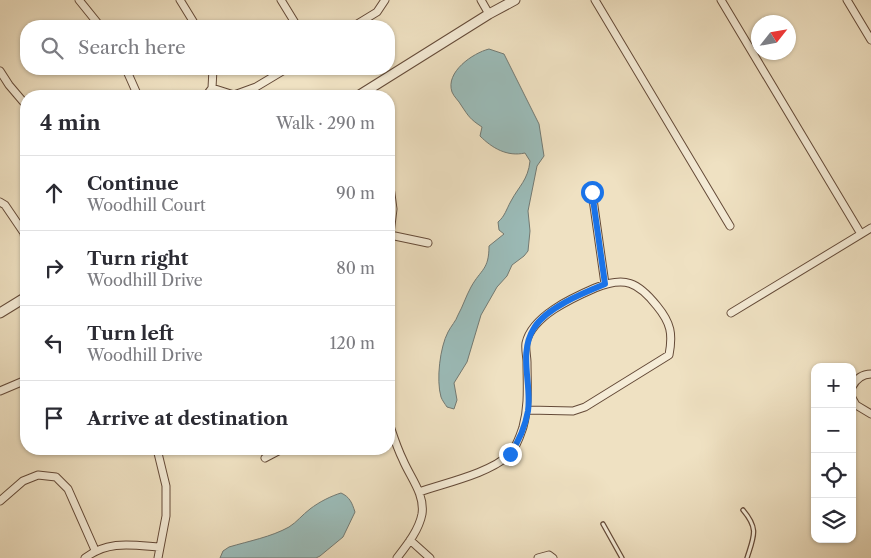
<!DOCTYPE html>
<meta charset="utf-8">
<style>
body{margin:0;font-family:"Libre Caslon Text",serif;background:#f2f2f3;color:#2b2b33}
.controls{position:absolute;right:15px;bottom:15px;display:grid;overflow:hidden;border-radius:10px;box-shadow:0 1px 4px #0004}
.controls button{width:45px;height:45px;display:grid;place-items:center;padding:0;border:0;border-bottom:1px solid #e1e1e2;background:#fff;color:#2b2b33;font:25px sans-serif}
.compass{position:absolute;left:751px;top:15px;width:45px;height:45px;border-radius:50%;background:#fff;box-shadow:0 1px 4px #0004;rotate:59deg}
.stop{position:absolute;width:15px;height:15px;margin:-11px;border:4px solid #1a73e8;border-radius:50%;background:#fff}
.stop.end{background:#1a73e8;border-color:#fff;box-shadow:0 1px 5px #0008}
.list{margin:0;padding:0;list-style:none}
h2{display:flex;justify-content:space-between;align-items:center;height:65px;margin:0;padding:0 20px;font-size:21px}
h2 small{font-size:16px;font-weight:400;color:#7c7c81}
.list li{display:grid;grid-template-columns:32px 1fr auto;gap:15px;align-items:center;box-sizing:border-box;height:75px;padding:0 20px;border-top:1px solid #e1e1e2}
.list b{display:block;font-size:19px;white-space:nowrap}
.list p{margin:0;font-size:16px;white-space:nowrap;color:#7c7c81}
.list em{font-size:16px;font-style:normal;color:#7c7c81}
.icon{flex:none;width:28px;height:28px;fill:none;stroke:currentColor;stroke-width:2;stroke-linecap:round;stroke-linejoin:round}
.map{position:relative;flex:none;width:871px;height:558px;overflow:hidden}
.search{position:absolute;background:#fff;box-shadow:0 1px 4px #0004;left:20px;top:20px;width:375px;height:55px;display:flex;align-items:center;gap:12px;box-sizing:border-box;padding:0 18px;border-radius:20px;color:#7c7c81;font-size:19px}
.panel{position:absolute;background:#fff;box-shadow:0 1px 4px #0004;left:20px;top:90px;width:375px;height:365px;border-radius:20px}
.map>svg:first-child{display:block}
.water{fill:#9bbcb9;stroke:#737a73}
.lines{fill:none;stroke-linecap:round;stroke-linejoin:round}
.service-casing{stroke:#644a38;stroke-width:5.5}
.minor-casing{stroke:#644a38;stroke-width:9}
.tertiary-casing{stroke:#644a38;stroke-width:11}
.service{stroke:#f5ecd7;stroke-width:3}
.minor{stroke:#f5ecd7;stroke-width:7}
.tertiary{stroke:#f5ecd7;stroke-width:9}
.route{stroke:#1a73e8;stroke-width:6}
</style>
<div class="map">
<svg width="871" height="558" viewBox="0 0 871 558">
<rect width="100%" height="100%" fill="#efe1c2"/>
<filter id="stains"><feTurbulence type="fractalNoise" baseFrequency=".004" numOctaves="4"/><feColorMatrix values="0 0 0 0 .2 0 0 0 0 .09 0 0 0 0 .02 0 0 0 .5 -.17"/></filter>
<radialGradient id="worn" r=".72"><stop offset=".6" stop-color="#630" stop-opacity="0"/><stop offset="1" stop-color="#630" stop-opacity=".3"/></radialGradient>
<path class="water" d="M 489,49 L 504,54 L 539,124 L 544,156 L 537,166 L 528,211 L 530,231 L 528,251 L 524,256 L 512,265 L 507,276 L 497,287 L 481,315 L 467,362 L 454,383 L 457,400 L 454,409 L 447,407 C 445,404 442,400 441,397 C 436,380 440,347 448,332 C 451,326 456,321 458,315 C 463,306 466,296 471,287 C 481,269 489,270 489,246 L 504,234 L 499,230 L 498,222 C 505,216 506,210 511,201 C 519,186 528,180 530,161 L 525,153 C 507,157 492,148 480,136 L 482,127 C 470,119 469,117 461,105 C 459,101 454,97 452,92 C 445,72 473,53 489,49 Z
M 341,493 C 350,497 352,503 355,512 L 343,537 L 320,556 L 316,558 L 220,558 L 223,551 L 229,547 C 249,541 271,537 289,527 C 297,522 302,515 310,509 C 319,502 331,496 341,493 Z"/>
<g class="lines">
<g class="service-casing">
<path id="service" d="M 743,510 C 759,529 754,536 747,558
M 603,524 L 622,558"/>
</g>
<g class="minor-casing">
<path id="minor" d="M 79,0 L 100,26
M 180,0 L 196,26
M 281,0 L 297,26
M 481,0 L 489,14
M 595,0 L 730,226
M 721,0 L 861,234
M 847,0 L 871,40
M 354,26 L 377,12 L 385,0
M 126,69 L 138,96
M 0,71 L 9,85 L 26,105
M 212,88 L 234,95 L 256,87 L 286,69
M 206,96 L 212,88 L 213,69
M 389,179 L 393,209 L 389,242
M 592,192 L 605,284
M 0,202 L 5,205 L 24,233
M 26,234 L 24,233 L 26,247
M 390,235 L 428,243
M 731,313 L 871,228
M 852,387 C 856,379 862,374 871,374
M 0,391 L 26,380
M 852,398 L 856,405 L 871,414
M 389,423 C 393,435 397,448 403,460 C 410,477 425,494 422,514 C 419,530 407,545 397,558
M 157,449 L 166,486 L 166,516 L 158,558
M 265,458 L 282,449
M 419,492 C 445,483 491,473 510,454 C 517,446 520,436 523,427 C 529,405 527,384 527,362 C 527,357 525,349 526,343 C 532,316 572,298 595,288 C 625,276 638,282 657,306 C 671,323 673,334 669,355 L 585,407 L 573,411 L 528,410
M 0,501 L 23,481 L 38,475 L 56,477 L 68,489 L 95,550
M 410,540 L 430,558
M 85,558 C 108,540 132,545 160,547
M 538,558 L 549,555 L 553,558"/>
</g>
<g class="tertiary-casing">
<path id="tertiary" d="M 358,96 L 489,14 L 515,0
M 0,313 L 26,297"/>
</g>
<use href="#service" class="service"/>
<use href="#minor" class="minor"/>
<use href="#tertiary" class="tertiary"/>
</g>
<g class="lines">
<path class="route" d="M 510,454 C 519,441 525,427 528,411 C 532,384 518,353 534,328 C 546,308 583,293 605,284 L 592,192"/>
</g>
<rect width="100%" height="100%" filter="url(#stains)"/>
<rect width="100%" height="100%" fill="url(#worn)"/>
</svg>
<div class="controls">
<button>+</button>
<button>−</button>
<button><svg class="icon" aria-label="locate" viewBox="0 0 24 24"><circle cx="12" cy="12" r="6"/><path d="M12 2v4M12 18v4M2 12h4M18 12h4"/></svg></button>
<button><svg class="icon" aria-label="layers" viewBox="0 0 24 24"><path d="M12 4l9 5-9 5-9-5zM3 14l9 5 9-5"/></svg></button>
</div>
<svg class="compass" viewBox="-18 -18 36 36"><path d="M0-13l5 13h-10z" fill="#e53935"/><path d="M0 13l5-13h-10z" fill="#7c7c81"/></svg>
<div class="stop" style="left:592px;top:192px"></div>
<div class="stop end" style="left:510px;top:454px"></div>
<div class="search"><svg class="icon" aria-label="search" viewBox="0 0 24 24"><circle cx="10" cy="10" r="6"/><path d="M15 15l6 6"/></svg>Search here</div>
<section class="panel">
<h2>4 min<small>Walk · 290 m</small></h2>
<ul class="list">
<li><svg class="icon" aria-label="ahead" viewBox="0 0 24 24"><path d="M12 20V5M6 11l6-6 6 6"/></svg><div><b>Continue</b><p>Woodhill Court</p></div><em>90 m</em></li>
<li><svg class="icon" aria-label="right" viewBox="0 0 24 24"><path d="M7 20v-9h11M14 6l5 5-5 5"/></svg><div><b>Turn right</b><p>Woodhill Drive</p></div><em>80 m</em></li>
<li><svg class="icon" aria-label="left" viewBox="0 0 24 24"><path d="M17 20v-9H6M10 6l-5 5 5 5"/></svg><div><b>Turn left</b><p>Woodhill Drive</p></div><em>120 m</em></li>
<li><svg class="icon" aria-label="arrive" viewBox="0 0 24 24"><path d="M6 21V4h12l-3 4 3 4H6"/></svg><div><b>Arrive at destination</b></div></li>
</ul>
</section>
</div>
